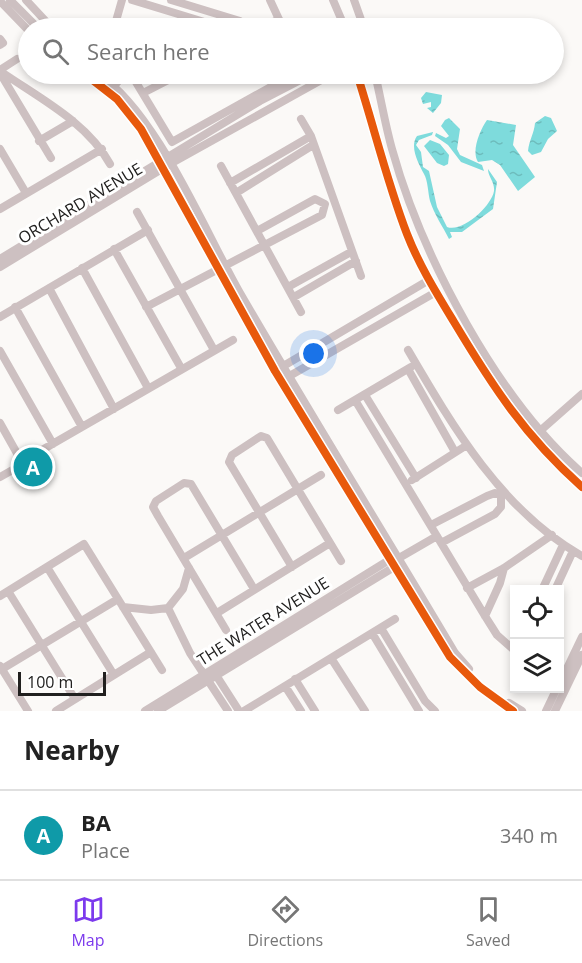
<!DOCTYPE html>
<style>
body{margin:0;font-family:"Open Sans",sans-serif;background:#f6f6f6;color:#222}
.controls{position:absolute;right:18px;bottom:18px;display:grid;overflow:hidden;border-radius:0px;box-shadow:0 3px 9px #0003}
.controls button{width:54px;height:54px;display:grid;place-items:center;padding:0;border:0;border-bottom:2px solid #e0e0e0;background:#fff;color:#222;font:30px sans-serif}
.scale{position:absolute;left:18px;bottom:15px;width:88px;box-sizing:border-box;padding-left:6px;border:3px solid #21201f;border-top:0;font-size:16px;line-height:21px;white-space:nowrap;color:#21201f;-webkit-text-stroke:4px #fff;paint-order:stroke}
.you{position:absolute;left:314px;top:354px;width:21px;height:21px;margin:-15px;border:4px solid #fff;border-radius:50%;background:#1a73e8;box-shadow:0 0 0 9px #1a73e833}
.badge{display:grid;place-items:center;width:39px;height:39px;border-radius:50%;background:#7c3aed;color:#fff;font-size:20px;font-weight:700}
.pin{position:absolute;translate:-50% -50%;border:3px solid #fff;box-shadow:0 2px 6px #0006}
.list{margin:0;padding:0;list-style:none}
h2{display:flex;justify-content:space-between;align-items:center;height:78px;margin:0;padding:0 24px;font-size:26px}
h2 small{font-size:20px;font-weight:400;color:#767676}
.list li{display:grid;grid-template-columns:39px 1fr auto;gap:18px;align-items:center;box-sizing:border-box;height:90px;padding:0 24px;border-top:2px solid #e0e0e0}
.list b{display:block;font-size:22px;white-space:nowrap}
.list p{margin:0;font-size:20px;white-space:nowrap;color:#767676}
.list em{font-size:20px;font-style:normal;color:#767676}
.icon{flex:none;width:33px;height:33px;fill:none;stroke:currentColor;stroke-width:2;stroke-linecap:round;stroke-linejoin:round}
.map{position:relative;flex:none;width:582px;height:711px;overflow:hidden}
.search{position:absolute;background:#fff;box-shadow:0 3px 9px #0003;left:18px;right:18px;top:18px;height:66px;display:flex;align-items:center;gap:15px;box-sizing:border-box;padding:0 21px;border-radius:33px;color:#767676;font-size:22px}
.sheet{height:168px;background:#fff}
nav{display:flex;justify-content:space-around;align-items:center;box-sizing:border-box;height:84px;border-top:2px solid #e0e0e0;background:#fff;font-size:16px;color:#767676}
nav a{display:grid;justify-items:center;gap:3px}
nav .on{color:#7c3aed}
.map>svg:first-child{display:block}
.water{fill:url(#water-ripples)}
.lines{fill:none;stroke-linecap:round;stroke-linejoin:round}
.minor{stroke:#cdc0c1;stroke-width:8}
.cycleway-casing{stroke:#fff;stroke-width:11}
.cycleway{stroke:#e8590c;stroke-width:8}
.labels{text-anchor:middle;stroke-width:6;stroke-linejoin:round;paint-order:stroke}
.street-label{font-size:16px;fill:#21201f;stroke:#fff}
</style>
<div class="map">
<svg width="582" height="711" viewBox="0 0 582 711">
<defs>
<pattern id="water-ripples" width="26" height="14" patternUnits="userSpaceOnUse" patternTransform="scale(1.5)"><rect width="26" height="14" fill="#7edbdc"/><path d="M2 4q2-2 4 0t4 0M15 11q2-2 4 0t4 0" fill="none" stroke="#6dbcbc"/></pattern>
</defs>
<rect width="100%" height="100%" fill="#fbf9f7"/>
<path class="water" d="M 426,92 L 442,95 L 441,103 L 433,113 L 427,108 L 431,107 L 431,102 L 423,104 L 421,98 Z
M 545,116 L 551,118 L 557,131 L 548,139 L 541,152 L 532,155 L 528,151 C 529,140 534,134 535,123 Z
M 449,118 L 460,129 L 457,149 L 460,155 L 482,165 L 484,171 L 461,162 L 448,145 L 435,136 L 436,133 L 446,138 L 449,136 L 441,126 L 445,120 Z
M 487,120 L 516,125 L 513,145 L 535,177 L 518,191 L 500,165 L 492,160 L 478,162 C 471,151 480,130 487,120 Z
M 433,132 L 432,135 L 419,140 L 416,145 L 421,152 L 423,167 L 429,171 L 437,207 L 447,227 C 463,233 492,205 494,191 C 495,182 488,177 488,169 L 497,182 L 493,209 L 462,232 L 450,232 L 452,237 L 449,239 C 443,227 434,214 430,201 C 428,193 428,181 424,174 C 419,164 409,147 417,136 Z
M 430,140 L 440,144 L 449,155 L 448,164 L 444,166 L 437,163 L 424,146 Z"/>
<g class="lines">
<path class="minor" d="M 10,0 L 38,28
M 26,0 L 52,28
M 132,0 L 224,28
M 171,0 L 240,21 L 244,28
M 270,0 L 283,28
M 333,0 L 345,28
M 354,0 L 364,28
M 0,1 L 28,30
M 114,28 L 122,0
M 262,28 L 279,19
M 0,39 L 3,43 L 0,45
M 0,70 L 17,59
M 0,71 C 39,98 87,122 110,164
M 0,73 L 51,158
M 85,74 L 117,99 L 141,129 L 275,371 L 450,657 L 480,687 L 513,711
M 98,74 C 156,111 205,232 240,293 C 310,414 384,533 455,653 L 469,669
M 131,74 L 172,142 L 294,74
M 357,74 C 374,127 387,182 407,234 C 419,265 437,294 454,322 C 493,387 525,436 582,487
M 375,74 C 381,99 385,124 392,149 C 422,257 498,400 582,473
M 111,89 L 125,74
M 143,93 L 180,74
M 301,119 L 311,136 L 361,276
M 39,141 L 73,121
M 0,149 L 26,193
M 221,166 L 301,312
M 230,183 L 311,136
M 236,193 L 313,145
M 0,209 L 102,149
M 137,212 L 214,350
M 114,249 L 181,368
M 0,259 L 260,101 L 312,74
M 0,267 L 170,164 L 332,74
M 82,268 L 148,388
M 288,287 L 351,252
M 49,288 L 114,409
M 294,297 L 356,261
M 15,307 L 82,427
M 146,307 L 322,215 L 325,204 L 315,199 L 257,231
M 0,317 L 148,230
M 408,350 C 453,427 502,511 582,556
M 0,351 L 53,444
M 280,368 L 429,280
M 408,369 L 455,452
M 286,378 L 436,292
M 365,395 L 416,478
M 355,400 L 485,616 L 497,635 L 514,650
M 338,410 L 411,367
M 0,423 L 32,480
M 540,431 L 582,394
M 42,450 L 233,340
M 0,477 L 23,464
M 412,480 L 467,445
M 431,525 L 487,496 L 495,493 L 501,495 L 501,507 L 495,514 L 441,543
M 184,558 L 321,475
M 399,558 L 437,536
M 47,567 L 114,675
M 292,567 L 229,462 L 232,455 L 261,436 L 267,438 L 341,561
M 467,588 L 504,568 L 552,535
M 542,590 L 563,545
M 555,590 L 573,551
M 8,591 L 75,699
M 0,596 L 84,544 L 162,670
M 123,607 L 151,610 L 168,608 L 183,589 L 189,568
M 168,608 L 190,653 L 228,711
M 217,613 L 330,543
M 485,616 L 500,583 L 504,568
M 381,628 L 425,701 L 435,711
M 226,630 L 158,516 L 153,507 L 156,501 L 184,483 L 191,484 L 254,589
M 372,633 L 419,711
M 331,658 L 365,711
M 0,666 L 28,711
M 2,669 L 118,599
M 214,672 L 239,711
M 295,679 L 315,711
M 560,683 L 582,637
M 285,686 L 301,711
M 509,703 L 522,711
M 56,711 L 151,652
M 145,711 L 394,557
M 158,711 L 399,564
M 244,711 L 395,619
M 546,711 L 557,688
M 555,711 L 582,655"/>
<g class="cycleway-casing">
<path id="cycleway" d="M 85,74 L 117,99 L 141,129 L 275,371 L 450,657 L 480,687 L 513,711
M 357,74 C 374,127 387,182 407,234 C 419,265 437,294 454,322 C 493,387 525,436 582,487"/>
</g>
<use href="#cycleway" class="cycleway"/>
</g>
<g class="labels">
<g class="street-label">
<text transform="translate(80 203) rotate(-31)" y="6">ORCHARD AVENUE</text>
<text transform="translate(263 621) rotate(-32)" y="6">THE WATER AVENUE</text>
</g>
</g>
</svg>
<div class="controls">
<button><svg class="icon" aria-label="locate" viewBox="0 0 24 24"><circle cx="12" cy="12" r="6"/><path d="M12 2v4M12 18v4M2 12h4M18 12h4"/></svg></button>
<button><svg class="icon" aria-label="layers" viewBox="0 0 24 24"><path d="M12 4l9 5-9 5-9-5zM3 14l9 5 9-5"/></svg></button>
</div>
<div class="scale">100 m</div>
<div class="you"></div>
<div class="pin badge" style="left:33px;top:467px;background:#0f9aa8">A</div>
<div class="search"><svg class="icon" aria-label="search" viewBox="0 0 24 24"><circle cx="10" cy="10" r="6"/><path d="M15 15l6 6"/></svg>Search here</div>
</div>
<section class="sheet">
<h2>Nearby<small></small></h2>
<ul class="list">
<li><span class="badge" style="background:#0f9aa8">A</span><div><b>BA</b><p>Place</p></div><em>340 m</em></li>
</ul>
</section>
<nav>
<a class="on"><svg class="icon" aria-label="map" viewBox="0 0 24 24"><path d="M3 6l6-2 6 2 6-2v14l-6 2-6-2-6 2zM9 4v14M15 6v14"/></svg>Map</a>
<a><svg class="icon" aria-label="directions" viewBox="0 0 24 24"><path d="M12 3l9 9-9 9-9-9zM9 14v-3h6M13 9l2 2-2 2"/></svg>Directions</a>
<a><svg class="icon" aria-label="saved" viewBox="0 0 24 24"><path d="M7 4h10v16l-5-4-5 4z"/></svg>Saved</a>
</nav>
